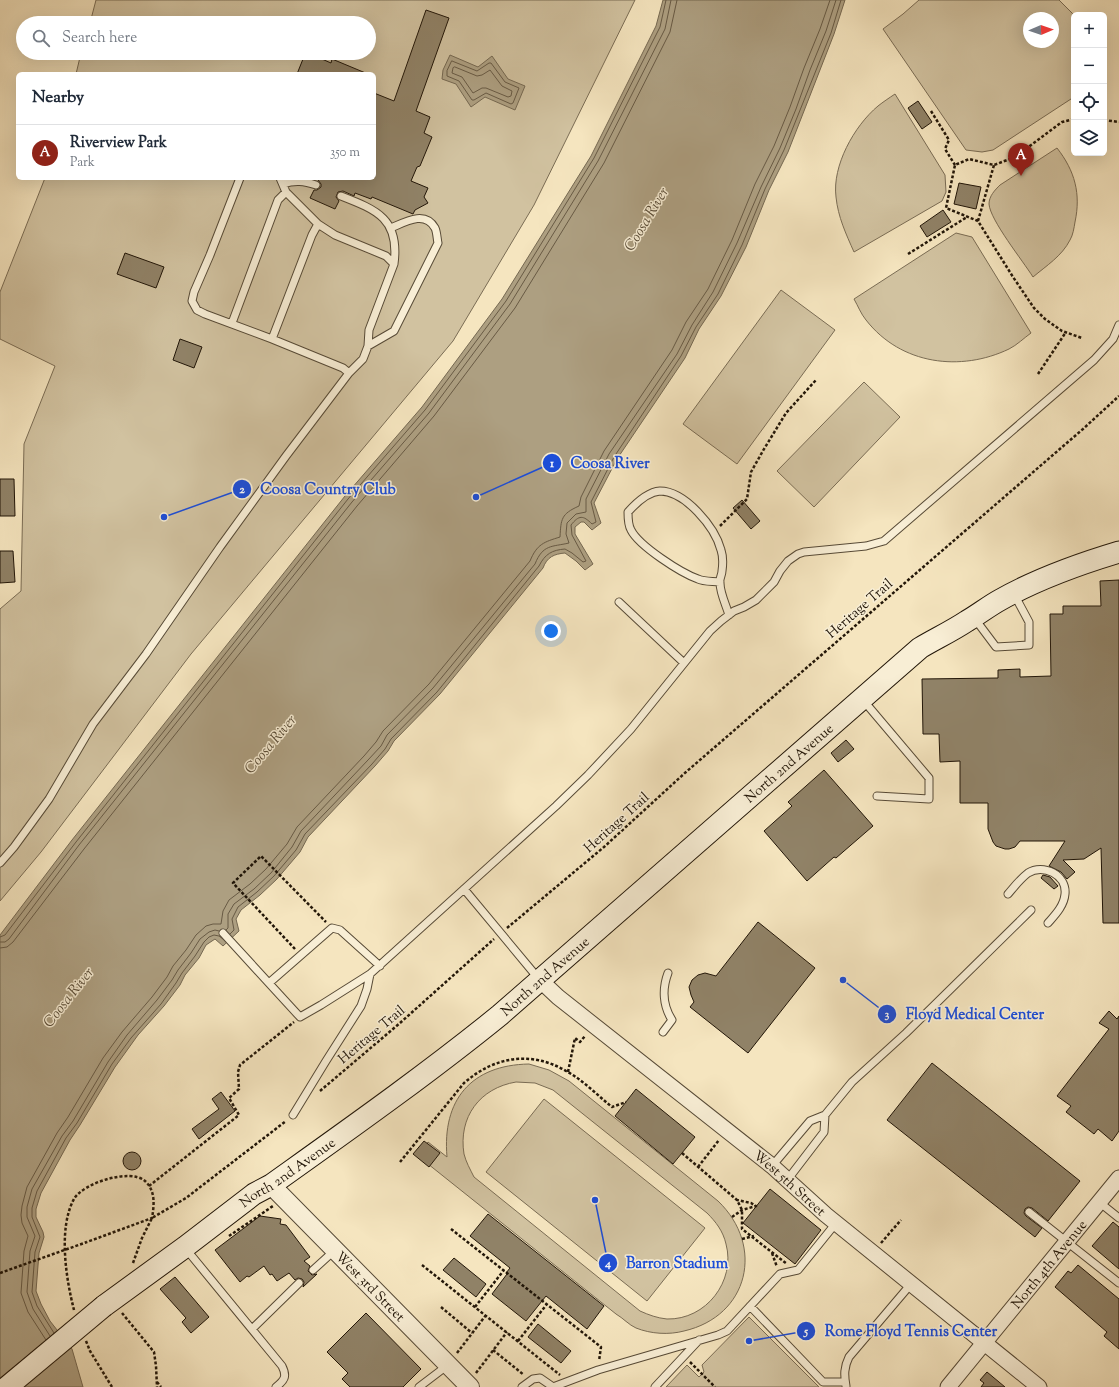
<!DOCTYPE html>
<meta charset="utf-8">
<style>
body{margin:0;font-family:"Sorts Mill Goudy",serif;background:#f2f2f3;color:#1f2937}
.controls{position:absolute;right:12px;top:12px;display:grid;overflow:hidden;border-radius:6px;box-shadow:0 4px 16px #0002}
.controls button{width:36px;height:36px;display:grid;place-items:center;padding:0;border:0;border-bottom:1px solid #e0e1e3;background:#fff;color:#1f2937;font:20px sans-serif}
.compass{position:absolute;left:1023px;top:12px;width:36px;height:36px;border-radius:50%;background:#fff;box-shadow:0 4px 16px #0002;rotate:88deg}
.you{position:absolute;left:551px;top:631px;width:14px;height:14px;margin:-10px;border:3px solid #fff;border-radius:50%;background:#1a73e8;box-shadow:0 0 0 6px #1a73e833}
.badge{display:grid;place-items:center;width:26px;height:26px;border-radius:50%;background:#8f2418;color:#fff;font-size:13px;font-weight:700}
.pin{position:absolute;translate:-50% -33px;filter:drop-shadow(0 1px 2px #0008)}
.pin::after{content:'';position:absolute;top:21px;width:14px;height:12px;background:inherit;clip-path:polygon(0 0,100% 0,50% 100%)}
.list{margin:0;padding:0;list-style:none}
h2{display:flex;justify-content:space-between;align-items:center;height:52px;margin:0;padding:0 16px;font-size:17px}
h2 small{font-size:13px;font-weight:400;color:#747a83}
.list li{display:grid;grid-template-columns:26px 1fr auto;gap:12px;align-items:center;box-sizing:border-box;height:56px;padding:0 16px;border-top:1px solid #e0e1e3}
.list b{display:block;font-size:15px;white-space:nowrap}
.list p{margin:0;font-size:13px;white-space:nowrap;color:#747a83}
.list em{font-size:13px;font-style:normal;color:#747a83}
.icon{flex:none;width:22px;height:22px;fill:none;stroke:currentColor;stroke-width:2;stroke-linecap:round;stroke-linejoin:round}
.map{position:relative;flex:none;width:1119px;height:1387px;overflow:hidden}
.search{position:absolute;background:#fff;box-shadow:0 4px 16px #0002;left:16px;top:16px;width:360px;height:44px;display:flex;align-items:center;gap:10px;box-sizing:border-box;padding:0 14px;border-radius:22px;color:#747a83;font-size:15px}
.panel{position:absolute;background:#fff;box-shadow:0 4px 16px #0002;left:16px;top:72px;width:360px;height:108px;border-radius:6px}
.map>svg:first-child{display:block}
.green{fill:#d1c2a0;stroke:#7a6c54;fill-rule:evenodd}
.water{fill:#ad9f81;stroke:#756851}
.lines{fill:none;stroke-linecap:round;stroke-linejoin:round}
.shore{stroke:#685a44;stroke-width:1}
.building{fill:#908267;stroke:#221608}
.service-casing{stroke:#574a36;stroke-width:9}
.minor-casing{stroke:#574a36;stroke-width:17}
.tertiary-casing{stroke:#574a36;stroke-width:20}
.secondary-casing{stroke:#221608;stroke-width:23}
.path{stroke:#221608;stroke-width:2.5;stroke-dasharray:3 2;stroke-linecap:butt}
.service{stroke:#f8eed5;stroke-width:7}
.minor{stroke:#f8eed5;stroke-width:15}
.tertiary{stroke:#f8eed5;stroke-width:18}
.secondary{stroke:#f8eed5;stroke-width:21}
.secondary-bridge-casing{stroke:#221608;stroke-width:23;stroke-linecap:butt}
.path-bridge{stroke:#221608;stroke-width:2.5;stroke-dasharray:3 2;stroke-linecap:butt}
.secondary-bridge{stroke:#f8eed5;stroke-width:21}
.labels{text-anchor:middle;stroke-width:3;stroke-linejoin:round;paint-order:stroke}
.street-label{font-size:14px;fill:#221608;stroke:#f8eed5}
.water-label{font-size:15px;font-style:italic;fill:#5a4d38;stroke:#f8eed5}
.leader{fill:none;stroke:#1d4ed8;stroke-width:1.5}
.callout-dot{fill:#1d4ed8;stroke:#f8eed5;stroke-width:1.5}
.mark-label{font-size:12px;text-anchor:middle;font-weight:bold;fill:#fff}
.callout-label{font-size:15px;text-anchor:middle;font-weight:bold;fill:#1d4ed8;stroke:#f8eed5;stroke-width:3;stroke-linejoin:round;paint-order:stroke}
</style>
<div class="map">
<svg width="1119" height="1387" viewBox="0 0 1119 1387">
<rect width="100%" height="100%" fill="#f5e5bf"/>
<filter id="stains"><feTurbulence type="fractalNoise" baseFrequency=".005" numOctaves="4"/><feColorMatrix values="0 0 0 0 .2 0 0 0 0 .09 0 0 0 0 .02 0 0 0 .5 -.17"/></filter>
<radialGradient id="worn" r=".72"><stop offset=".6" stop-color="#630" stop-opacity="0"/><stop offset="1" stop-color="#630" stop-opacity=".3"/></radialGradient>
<path class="green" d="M 96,0 L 635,0 L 534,205 L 453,341 L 191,654 L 41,852 L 0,901 L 0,609 L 21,591 L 24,444 L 55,366 L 0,339 L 0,292 L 45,178 L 374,178 L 374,74 L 76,74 L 81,53 L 369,53 L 369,23 L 90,23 Z
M 919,0 L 1059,0 L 1074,15 L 1074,97 L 993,150 L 982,152 L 966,150 L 883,29 L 903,14 ZM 1029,18 L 1053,18 L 1053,42 L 1029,42 Z
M 895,94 L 945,175 L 946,192 L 942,201 L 854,252 C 846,234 838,217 836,197 C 832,166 854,126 878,106 C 883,102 889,98 895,94 Z
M 1057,148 C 1075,171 1081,194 1075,222 C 1074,228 1073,235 1070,240 C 1062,256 1046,266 1033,277 C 1023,261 990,220 989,204 C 989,196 995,190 1000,185 Z
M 956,233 L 972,237 L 1031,333 C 1024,338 1017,345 1009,349 C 961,372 901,365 866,320 C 861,314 858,306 854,299 Z
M 781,290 L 835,330 L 737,464 L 683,424 Z
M 864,382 L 900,417 L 814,507 L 777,471 Z
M 529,1064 L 549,1070 L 569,1081 L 718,1201 C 765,1246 749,1316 684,1331 C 669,1335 651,1334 636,1328 C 629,1325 623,1318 616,1314 L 418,1156 L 428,1142 L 447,1157 C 442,1100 471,1065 529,1064 ZM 516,1082 L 535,1083 L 553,1090 L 707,1213 C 716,1222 723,1231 726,1244 C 736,1281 706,1320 667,1319 C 657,1318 649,1315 640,1311 L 474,1177 C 470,1169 466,1162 464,1154 C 458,1117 480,1088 516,1082 Z
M 544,1099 L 705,1228 L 647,1301 L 486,1172 Z
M 749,1317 L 819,1387 L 666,1387 L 687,1365 L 699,1377 L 704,1372 L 702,1365 Z"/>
<path class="water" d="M 663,0 L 845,0 L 834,34 L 788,152 L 769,190 L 746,247 L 721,296 L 699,329 L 685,358 L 617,459 L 594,503 L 601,523 L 592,530 L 584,522 L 581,522 L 575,527 L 575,534 L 593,564 L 585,570 L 576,561 L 565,553 C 554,554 547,557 543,568 L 440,694 L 394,741 L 388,751 L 375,766 L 308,837 L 300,852 L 277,879 L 260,895 L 241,910 L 236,919 L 239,931 L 223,946 L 215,939 L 206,945 L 199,958 L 185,975 L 180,985 L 164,1006 L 138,1035 L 115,1067 L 80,1125 L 70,1140 L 41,1193 L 36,1209 L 36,1217 L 43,1232 L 44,1237 L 39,1253 L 36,1291 L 41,1304 L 50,1321 L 72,1349 L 83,1387 L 0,1387 L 0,935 L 72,840 L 345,496 L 422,407 L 502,299 L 591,156 L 656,26 Z
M 450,55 L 478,67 L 492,56 L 508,79 L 525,86 L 515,110 L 485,97 L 471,107 L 456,84 L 442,79 L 443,70 Z"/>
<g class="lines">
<path class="shore" d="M 452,61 L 477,71 L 489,63 L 491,63 L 505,82 L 519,88 L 513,103 L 511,104 L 486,93 L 474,100 L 472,100 L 459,81 L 447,76 L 447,71 Z
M 455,67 L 477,76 L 482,75 L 490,70 L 502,86 L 512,91 L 511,96 L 508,97 L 486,88 L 482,88 L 473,93 L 462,77 L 452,73 L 453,68 Z
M 226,930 L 228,928 L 228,914 L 234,904 L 254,889 L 271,873 L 292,847 L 301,831 L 368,760 L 381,746 L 387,735 L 433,688 L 535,564 C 543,544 552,547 569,543 L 566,534 L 567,523 L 576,514 L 586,512 L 586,499 L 609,454 L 677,354 L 692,325 L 713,292 L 737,243 L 761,187 L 780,148 L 796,109 L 810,70 L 826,31 L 836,0
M 230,934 L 234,930 L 232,919 L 238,907 L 257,892 L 274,876 L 296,850 L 305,834 L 372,764 L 385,749 L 391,739 L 437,692 L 539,566 C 545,554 552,550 565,549 L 572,553 L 583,562 L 586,561 L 572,535 L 571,525 C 579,515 583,515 592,524 L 596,522 L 591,502 L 614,457 L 681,356 L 696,327 L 718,294 L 742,245 L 765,189 L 784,150 L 831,33 L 841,0
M 0,937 L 5,935 L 76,842 L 348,499 L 425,410 L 506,301 L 594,158 L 660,27 L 666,0
M 0,942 L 5,942 L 9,939 L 79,845 L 352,502 L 429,413 L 510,304 L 598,161 L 665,29 L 671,0
M 0,948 L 7,947 L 13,942 L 84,849 L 357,506 L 434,416 L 515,308 L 604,163 L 670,32 L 677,0
M 54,1333 L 37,1306 L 32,1292 L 35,1252 L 40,1237 L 32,1217 L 32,1208 L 37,1191 L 66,1138 L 77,1123 L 112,1064 L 131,1038 L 161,1004 L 176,983 L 182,973 L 195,956 L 204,942 L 209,937 L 214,935 L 219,936 L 223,939
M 50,1336 L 33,1309 L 27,1292 L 30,1251 L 35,1236 L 27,1217 L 27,1207 L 32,1189 L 62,1136 L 73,1121 L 108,1062 L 127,1035 L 157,1000 L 172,980 L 178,970 L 191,953 L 200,939 L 209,932 L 215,930 L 219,931
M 46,1340 L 28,1312 L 21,1293 L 24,1251 L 28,1236 L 22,1223 L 21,1215 L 22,1206 L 27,1187 L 57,1133 L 68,1117 L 103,1058 L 122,1032 L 152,997 L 167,977 L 173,966 L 186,950 L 196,935 L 206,926 L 213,924 L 221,924 L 223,911 L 229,900 L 250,884 L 266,869 L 287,844 L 297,827 L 364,756 L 376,742 L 383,731 L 429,684 L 530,561 C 537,544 544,542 560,537 C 561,519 561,514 579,506 L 581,497 L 604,451 L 672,350 L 686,322 L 708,289 L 732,240 L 755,184 L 774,146 L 790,107 L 804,68 L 820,29 L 830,0"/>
</g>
<path class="building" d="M 426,10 L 449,18 L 416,111 L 430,117 L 424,133 L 432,137 L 420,166 L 417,167 L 411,181 L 428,188 L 424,197 L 428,203 L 415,210 L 413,214 L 372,197 L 371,199 L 355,193 L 354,196 L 343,191 L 338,192 L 336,197 L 339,201 L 335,209 L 310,198 L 314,190 L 317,190 L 321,187 L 321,184 L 318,180 L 319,178 L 374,178 L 374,93 L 394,101 Z
M 315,56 L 331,63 L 332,59 L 368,74 L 297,74 L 303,59 Z
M 918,101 L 932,122 L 922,129 L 908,108 Z
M 959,183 L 981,187 L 976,209 L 954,204 Z
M 943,210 L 951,222 L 927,237 L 920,226 Z
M 125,253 L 164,267 L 156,288 L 117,274 Z
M 180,339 L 202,347 L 194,368 L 173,360 Z
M 0,479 L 14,479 L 15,516 L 0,516 Z
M 742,500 L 760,521 L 751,529 L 733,508 Z
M 0,551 L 13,551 L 15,582 L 0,583 Z
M 1119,580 L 1119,923 L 1103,923 L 1101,848 L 1084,859 L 1063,860 L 1075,872 L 1067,879 L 1061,872 L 1049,866 L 1065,841 L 1020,841 L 1015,847 L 1009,849 L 1005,849 L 996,846 L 993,842 L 988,829 L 988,803 L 960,803 L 960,761 L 940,762 L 939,734 L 923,734 L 922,679 L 998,678 L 998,670 L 1020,669 L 1020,677 L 1051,676 L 1050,614 L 1063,614 L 1063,606 L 1101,606 L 1100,581 Z
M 846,740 L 854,749 L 838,762 L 831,753 Z
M 824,770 L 873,826 L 836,858 L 834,857 L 807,881 L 764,831 L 792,806 L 788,802 Z
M 1043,875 L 1050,877 L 1058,886 L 1054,889 L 1041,878 Z
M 758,922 L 815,968 L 748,1053 L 690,1007 L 694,1002 L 691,995 L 689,987 L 692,980 L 698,975 L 705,973 L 716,976 Z
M 1109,1011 L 1117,1019 L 1119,1016 L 1119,1131 L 1112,1141 L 1098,1129 L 1094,1134 L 1066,1112 L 1071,1106 L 1057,1096 L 1109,1029 L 1099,1023 Z
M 932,1063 L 1080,1181 L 1048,1221 L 1032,1208 L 1028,1207 L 1025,1209 L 1024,1213 L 1026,1216 L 1042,1228 L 1035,1237 L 887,1120 Z
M 636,1089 L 695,1137 L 673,1164 L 615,1116 Z
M 221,1092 L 235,1111 L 199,1139 L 192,1129 L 219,1109 L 212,1099 Z
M 424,1141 L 440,1153 L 429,1167 L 413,1154 Z
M123 1161a9 9 0 1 1 18 0a9 9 0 1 1-18 0Z
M 770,1189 L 821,1230 L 795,1264 L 743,1223 Z
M 488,1214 L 604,1306 L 587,1329 L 546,1296 L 526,1321 L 492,1294 L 507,1274 L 506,1273 L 510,1268 L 470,1236 Z
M 260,1216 L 281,1219 L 280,1224 L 286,1225 L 310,1257 L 304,1261 L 310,1266 L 308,1271 L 312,1275 L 317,1274 L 303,1287 L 304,1282 L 302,1279 L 298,1278 L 295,1280 L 289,1273 L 277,1281 L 272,1274 L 270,1275 L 264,1266 L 249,1277 L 247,1276 L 240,1282 L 215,1250 Z
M 1113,1222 L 1119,1227 L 1119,1269 L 1092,1246 Z
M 454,1258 L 486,1284 L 476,1297 L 443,1270 Z
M 1078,1265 L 1119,1299 L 1119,1349 L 1104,1336 L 1107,1332 L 1055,1287 L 1068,1271 L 1071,1273 Z
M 175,1277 L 209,1317 L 191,1333 L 182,1322 L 186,1318 L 160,1289 Z
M 366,1313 L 421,1369 L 403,1387 L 350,1387 L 342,1379 L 348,1373 L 327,1352 Z
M 538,1324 L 571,1351 L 561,1363 L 528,1337 Z
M 987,1372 L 1005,1387 L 981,1387 L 984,1383 L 980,1380 Z"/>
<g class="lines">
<g class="service-casing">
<path id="service" d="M 240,178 L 210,255 L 194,292 L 192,301 L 197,310 L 205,314 L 272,339 L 343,368 L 349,373 L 363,359 L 368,346 L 369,330 L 394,264 L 386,256 L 335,235 L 318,224 L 286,192 L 280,178
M 283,184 C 295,180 304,181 316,185
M 341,196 C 377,210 400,219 394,264
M 232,323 L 278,200 L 286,192
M 272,339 L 312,235 L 318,224
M 368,346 L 394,331 L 438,243 C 437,239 437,232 435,228 C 425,210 405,222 391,228
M 720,582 C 713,581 704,582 698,579 C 681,573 639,546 631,530 C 628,525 628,519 628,512 C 636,503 647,492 660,491 C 685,491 715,527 721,550 C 723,556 723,564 722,571 C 722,575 719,579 720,583 C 720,593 726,605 729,615
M 619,602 L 684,663
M 978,623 L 996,647 L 1029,645 L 1029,622 L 1014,594
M 863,700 L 929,778 L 929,799 L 877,796
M 0,863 L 14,847 L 49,799 L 93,724 L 146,654 L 220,547 L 286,456 L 349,373
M 464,889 L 538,978
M 1008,894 C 1014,887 1020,879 1028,873 C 1043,863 1067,875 1065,894 C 1064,906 1055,915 1048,923
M 223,933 L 300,1017 L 321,1005 L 370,974 L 556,806 L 588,775 L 631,729 L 710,631 L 721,621 L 734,611 L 744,607 L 756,600 L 774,582 L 780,571 L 788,561 L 798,554 L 804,552 L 866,546 L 884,541 L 1094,360 L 1113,339 L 1119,325
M 269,983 L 332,928 L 340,930 L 380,966
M 663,1032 L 672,1020 C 663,1006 662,989 668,973
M 293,1115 L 326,1061 L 361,1006 L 367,989 L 370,974
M 772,1166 L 810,1121 L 825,1115 L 852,1082 L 906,1033 L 1031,910
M 788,1179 L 824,1132 L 825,1115
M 1099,1202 L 1119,1218
M 1029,1212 L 1119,1283
M 186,1249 L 282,1366 C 287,1376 285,1380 276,1387
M 313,1270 L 335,1250
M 750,1306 L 823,1382 L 845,1382
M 252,1329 L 299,1283
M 846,1386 C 844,1375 844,1367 849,1357 L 911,1284
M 419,1387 L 448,1365
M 522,1387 L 533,1379 L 540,1378 L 553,1387 L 598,1370 L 718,1335 L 727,1331 L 780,1274 L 798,1270 L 836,1223
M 655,1387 L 699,1340"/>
</g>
<g class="minor-casing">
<g id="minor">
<path id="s1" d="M 540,980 L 558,997 L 772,1166 L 826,1215 L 1039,1387"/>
<path id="s2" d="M 948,1387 L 1119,1178"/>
</g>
</g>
<g class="tertiary-casing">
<g id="tertiary">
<path id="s3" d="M 271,1185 L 470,1387"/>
</g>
</g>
<g class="secondary-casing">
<g id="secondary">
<path id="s4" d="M 104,1306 L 185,1247 L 254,1194 L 271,1185 C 348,1130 426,1075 500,1015 L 920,648 C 935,639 952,631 967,621 C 979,614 989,606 1000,600 C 1037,579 1079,564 1119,552"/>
</g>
</g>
<path class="path" d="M 931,111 L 949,140 L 945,149 L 955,165
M 1074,119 L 1062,122 L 1015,157 L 994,165 L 969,159 L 955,165 L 946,208 L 978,221 L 1013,277 L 1034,308 L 1045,319 L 1062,331 L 1082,338
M 1104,120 L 1119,122
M 978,221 L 994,165
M 908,254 L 967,217
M 1038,374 L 1066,332
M 720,526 L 747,499 L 751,472 L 764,449 L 786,413 L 816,380
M 507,928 L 604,847 L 686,772 L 1083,429 L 1119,396
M 295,949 L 233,883 L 261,856 L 326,922
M 568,1072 L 575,1038 L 580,1042 L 585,1036
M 320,1091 L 400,1023 L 494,939
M 682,1153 L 737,1200 L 742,1210 L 742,1229 L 787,1264
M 400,1162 L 464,1083 C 494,1057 530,1050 566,1071 C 583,1080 597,1095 612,1107 L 626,1102
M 698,1167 L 719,1140
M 149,1186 L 239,1115 L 229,1098 L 239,1089 L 238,1072 L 240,1065 L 294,1022
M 732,1217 L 742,1210 L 756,1206 L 751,1203 L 737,1200
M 451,1229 L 601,1347 L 599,1361
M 229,1236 L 273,1206
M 742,1239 L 754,1236
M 881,1243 L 901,1220
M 772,1253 L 777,1267
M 133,1263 L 142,1238 L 152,1218 L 186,1198 L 286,1121
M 422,1265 L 560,1375
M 441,1307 L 472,1333
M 475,1307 L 504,1270
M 74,1310 C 66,1279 58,1228 74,1199 C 83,1183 130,1168 145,1181 C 156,1191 154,1206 152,1218 L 87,1242
M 122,1313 L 154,1352 L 156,1366 L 157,1387
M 86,1341 L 90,1351 L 112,1387
M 518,1341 L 547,1304
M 493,1350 L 524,1375
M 457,1353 L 486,1315
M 690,1362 L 715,1387
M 476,1373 L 507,1332
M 157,1382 L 161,1387"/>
<use href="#service" class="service"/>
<use href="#minor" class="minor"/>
<use href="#tertiary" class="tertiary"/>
<use href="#secondary" class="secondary"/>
<g class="secondary-bridge-casing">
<path id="secondary-bridge" d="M 7,1387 L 104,1306"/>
</g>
<path class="path-bridge" d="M 0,1273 L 87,1242"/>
<use href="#secondary-bridge" class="secondary-bridge"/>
</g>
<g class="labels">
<g class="street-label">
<text transform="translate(859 608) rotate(-41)" y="5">Heritage Trail</text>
<text dy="5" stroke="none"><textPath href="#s4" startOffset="875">North 2nd Avenue</textPath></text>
<text transform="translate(616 822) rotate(-42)" y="5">Heritage Trail</text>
<text dy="5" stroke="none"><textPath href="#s4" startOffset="551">North 2nd Avenue</textPath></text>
<text transform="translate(371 1034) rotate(-40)" y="5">Heritage Trail</text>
<text dy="5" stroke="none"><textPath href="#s4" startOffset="227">North 2nd Avenue</textPath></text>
<text dy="5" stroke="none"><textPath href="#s1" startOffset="322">West 5th Street</textPath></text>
<text dy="5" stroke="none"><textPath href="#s2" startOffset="159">North 4th Avenue</textPath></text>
<text dy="5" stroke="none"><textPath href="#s3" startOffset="142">West 3rd Street</textPath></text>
</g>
<g class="water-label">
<text transform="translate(646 219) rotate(-59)" y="5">Coosa River</text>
<text transform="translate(270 744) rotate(-50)" y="5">Coosa River</text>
<text transform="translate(68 997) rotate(-52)" y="5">Coosa River</text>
</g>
</g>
<path class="leader" d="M476 497L552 463M164 517L242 489M843 980L887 1014M595 1200L608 1263M749 1341L806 1331"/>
<g class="callout-dot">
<circle cx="476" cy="497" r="4"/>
<circle cx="164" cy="517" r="4"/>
<circle cx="843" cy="980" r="4"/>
<circle cx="595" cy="1200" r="4"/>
<circle cx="749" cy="1341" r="4"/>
<circle cx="552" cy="463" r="10"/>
<circle cx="242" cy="489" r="10"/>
<circle cx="887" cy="1014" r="10"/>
<circle cx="608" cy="1263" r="10"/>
<circle cx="806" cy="1331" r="10"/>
</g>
<g class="mark-label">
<text x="552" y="467">1</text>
<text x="242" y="493">2</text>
<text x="887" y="1018">3</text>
<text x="608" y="1267">4</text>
<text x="806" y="1335">5</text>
</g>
<g class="callout-label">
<text x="610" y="468">Coosa River</text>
<text x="328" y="494">Coosa Country Club</text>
<text x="975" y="1019">Floyd Medical Center</text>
<text x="677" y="1268">Barron Stadium</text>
<text x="911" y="1336">Rome Floyd Tennis Center</text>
</g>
<rect width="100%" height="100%" filter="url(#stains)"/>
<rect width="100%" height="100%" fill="url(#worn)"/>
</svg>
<div class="controls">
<button>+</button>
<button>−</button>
<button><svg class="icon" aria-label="locate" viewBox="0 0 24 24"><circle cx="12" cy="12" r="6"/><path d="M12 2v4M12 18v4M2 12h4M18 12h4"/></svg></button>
<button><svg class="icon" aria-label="layers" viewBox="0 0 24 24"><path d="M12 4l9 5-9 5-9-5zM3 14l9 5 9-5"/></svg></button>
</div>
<svg class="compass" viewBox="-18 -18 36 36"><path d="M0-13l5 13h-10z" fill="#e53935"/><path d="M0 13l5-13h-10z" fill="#747a83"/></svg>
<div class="you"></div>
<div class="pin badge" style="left:1021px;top:176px">A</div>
<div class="search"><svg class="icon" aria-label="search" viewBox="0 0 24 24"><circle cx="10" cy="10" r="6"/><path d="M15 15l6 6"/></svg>Search here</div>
<section class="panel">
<h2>Nearby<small></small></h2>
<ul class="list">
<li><span class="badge">A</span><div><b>Riverview Park</b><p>Park</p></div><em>350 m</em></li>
</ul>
</section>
</div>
